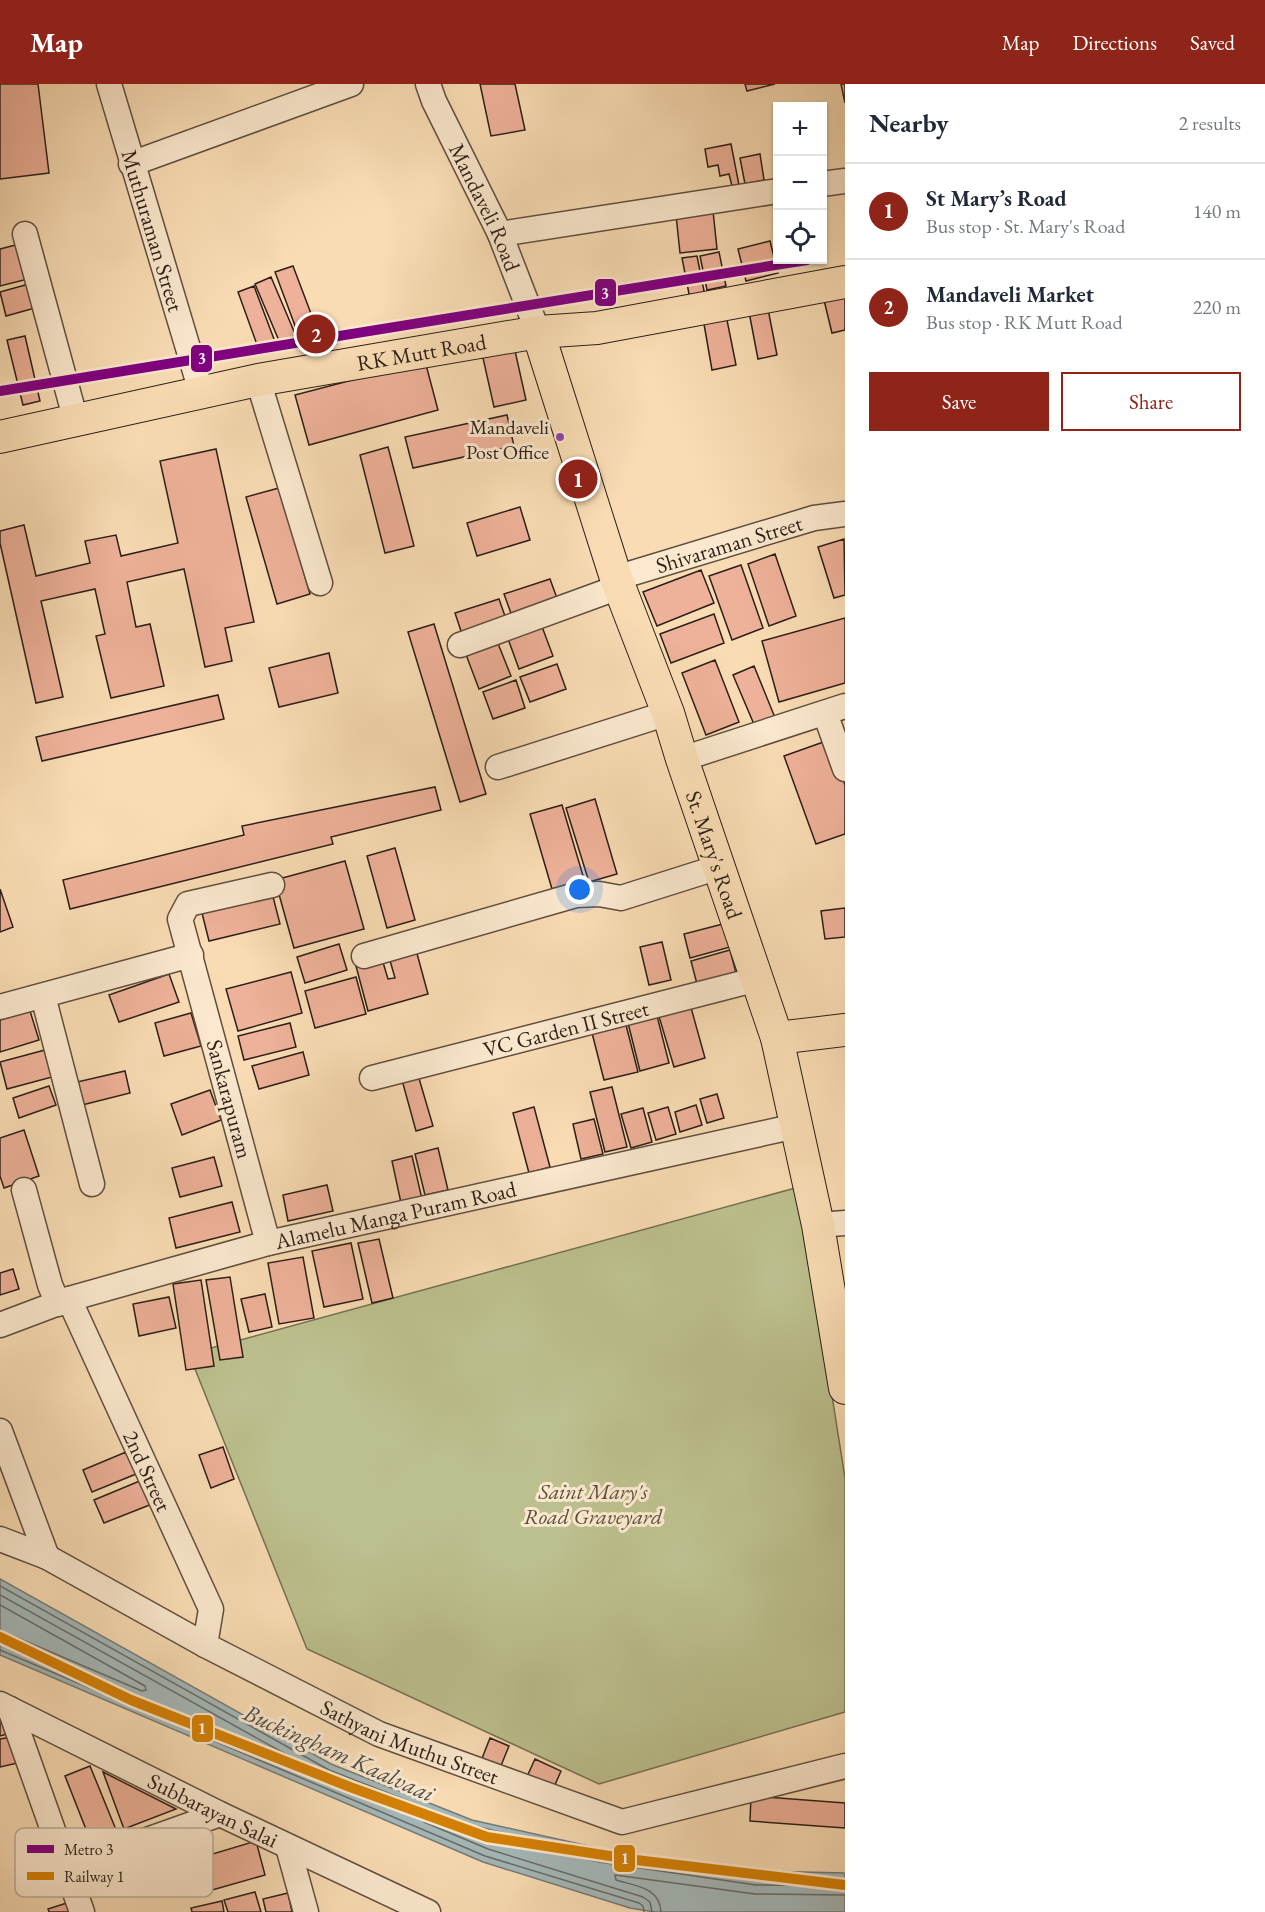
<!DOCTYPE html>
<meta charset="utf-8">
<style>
body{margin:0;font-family:"EB Garamond",serif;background:#f6f6f7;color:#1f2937}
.controls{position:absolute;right:18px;top:18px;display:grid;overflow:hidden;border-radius:0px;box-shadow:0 2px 4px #0004}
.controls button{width:54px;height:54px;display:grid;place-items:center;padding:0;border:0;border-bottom:2px solid #e0e1e3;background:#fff;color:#1f2937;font:30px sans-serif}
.you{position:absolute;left:580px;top:806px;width:21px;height:21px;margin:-15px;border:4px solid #fff;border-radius:50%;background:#1a73e8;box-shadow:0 0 0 9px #1a73e833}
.badge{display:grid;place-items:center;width:39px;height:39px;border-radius:50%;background:#8f2418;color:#fff;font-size:20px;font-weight:700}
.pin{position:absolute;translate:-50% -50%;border:3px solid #fff;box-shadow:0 2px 6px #0006}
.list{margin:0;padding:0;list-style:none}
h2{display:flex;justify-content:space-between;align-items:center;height:78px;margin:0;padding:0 24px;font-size:26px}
h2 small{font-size:20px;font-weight:400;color:#747a83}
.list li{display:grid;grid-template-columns:39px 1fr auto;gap:18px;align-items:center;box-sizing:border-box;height:96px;padding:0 24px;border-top:2px solid #e0e1e3}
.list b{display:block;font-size:22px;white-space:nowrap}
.list p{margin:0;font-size:20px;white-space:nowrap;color:#747a83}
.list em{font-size:20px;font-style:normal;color:#747a83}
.actions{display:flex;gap:12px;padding:18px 24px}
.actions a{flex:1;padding:14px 0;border:2px solid #8f2418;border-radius:0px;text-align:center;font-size:21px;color:#8f2418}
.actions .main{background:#8f2418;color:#fff}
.icon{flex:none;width:33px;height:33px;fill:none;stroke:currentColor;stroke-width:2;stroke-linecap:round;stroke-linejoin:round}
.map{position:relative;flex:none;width:845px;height:1828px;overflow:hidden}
header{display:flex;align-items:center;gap:36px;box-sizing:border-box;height:84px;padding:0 30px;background:#8f2418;color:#fff}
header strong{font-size:28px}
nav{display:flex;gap:33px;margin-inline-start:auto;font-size:21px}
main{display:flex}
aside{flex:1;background:#fff}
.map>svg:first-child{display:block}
.green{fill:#bcc08e;stroke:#747052;stroke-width:1.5}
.water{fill:#a4b8b9;stroke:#747b78;stroke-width:1.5}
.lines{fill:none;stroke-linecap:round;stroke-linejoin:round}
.shore{stroke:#686c68;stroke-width:1.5}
.building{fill:#eeb199;stroke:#2c1f17;stroke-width:1.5}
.minor-casing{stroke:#5f4e3e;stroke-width:27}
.major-casing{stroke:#2c1f17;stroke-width:34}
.minor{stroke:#fbe8ce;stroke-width:24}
.major{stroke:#f9dcb4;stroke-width:32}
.rail-1-casing{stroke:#fbe8ce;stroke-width:15}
.rail-1{stroke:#d58105;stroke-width:10}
.metro-1-casing{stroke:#fbe8ce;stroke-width:15}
.metro-1{stroke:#800080;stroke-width:10}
.bus-dot{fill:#8e44ad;stroke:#fbe8ce;stroke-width:2}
.labels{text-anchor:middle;stroke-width:6;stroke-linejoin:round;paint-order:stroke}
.bus-label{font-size:20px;fill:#2c1f17;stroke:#fbe8ce;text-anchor:end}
.street-label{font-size:22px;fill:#2c1f17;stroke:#fbe8ce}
.park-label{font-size:22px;font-style:italic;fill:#574f3b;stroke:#fbe8ce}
.water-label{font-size:24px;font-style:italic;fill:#504d48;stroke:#fbe8ce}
.key{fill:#fbe8ce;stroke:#bdac97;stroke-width:1.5}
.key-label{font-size:16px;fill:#2c1f17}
.line-badge{stroke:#fbe8ce;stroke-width:2}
.badge-label{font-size:16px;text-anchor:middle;font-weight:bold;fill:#fff}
</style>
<header>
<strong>Map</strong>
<nav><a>Map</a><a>Directions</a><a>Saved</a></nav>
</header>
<main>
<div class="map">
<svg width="845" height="1828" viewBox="0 0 845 1828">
<rect width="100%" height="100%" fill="#f9dcb4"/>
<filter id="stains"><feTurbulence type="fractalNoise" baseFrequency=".00333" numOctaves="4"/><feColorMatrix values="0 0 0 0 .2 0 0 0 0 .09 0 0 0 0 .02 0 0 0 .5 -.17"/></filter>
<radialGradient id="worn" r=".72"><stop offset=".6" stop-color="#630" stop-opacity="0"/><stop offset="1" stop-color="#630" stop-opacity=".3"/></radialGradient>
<path class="green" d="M 799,1103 L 845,1394 L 845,1628 L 599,1700 L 307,1565 L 189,1270 Z"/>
<path class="water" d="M 0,1495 L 331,1680 L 472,1736 L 602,1765 L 757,1787 L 845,1789 L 845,1828 L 655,1828 L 630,1824 L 483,1778 L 0,1571 Z"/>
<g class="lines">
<path class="shore" d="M 0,1502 L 329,1686 L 470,1741 L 601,1771 L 756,1793 L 845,1795
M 0,1511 L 298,1677 L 300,1681 L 296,1683 L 7,1559 L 0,1558
M 0,1521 L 145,1602 L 146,1606 L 142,1607 L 11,1551 L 0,1549
M 0,1566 L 485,1772 L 639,1819 L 643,1822 L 644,1828
M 652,1828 L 650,1818 L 643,1813 L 488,1765 L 424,1738 L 422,1734 L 426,1732 L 469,1749 L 599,1778 L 756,1801 L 845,1802
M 661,1828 C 660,1803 635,1802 616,1796 L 615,1791 L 755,1810 L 845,1811"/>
</g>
<path class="building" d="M 0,0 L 38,0 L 49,89 L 0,95 Z
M 480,0 L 515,0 L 525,46 L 491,52 Z
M 745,0 L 775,0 L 747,7 Z
M 841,0 L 845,0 L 845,19 Z
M 731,60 L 739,101 L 732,102 L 729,90 L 720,92 L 718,81 L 708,83 L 705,65 Z
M 760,70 L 764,96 L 745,100 L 740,74 Z
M 713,127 L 717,165 L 680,169 L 676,131 Z
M 770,157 L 778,189 L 746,197 L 738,165 Z
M 27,158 L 36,193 L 0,202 L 0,165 Z
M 719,168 L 726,202 L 707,206 L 700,172 Z
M 697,172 L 705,212 L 690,215 L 682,174 Z
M 293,182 L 318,248 L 300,255 L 275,188 Z
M 271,193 L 296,252 L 280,259 L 255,200 Z
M 36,198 L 42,222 L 6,232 L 0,208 Z
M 254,202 L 277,263 L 260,269 L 238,208 Z
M 845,207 L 845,246 L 832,249 L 823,212 Z
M 768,225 L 777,271 L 758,275 L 749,228 Z
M 727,236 L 736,281 L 712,286 L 704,240 Z
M 25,252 L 40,317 L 23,321 L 7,256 Z
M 513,258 L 526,316 L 494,323 L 481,265 Z
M 425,277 L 438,326 L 309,361 L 295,311 Z
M 507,331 L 514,362 L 413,384 L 405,353 Z
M 388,363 L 414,462 L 385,469 L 360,371 Z
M 216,365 L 254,538 L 225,544 L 232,577 L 205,583 L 184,485 L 127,498 L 136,543 L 150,540 L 164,602 L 111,614 L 96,552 L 105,550 L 95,505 L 41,517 L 63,613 L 36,619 L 0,459 L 0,447 L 24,441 L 36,492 L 90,479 L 85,457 L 116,451 L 121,472 L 178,459 L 160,377 Z
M 279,404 L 310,510 L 277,520 L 246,413 Z
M 520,423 L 530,456 L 477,472 L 467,439 Z
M 844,455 L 845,511 L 834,514 L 818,463 Z
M 775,470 L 796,532 L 769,542 L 748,480 Z
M 741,481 L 763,544 L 732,556 L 709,492 Z
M 701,486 L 714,519 L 657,542 L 643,508 Z
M 550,495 L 558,517 L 512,532 L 504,510 Z
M 499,515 L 506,535 L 462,550 L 455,529 Z
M 714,530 L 724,559 L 671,579 L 660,550 Z
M 845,534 L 845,599 L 779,618 L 762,557 Z
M 434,540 L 486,710 L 460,718 L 408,548 Z
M 541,540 L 553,572 L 519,585 L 507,552 Z
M 497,557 L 511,592 L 479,605 L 465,568 Z
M 329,569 L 338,609 L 279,623 L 269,584 Z
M 715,576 L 739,638 L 706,651 L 682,589 Z
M 557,580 L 566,605 L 530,618 L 520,593 Z
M 754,582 L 776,636 L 756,645 L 733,591 Z
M 516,596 L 525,624 L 493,635 L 483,608 Z
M 218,611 L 224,635 L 42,677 L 36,653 Z
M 829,656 L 845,701 L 845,750 L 816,760 L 784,672 Z
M 435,703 L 441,726 L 331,753 L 333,760 L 70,825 L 63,796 L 244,751 L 242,742 Z
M 595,715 L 617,790 L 589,798 L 566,724 Z
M 562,721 L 584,795 L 552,805 L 530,730 Z
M 395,764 L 415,836 L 387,844 L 367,772 Z
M 345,777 L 364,845 L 294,864 L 275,796 Z
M 0,805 L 13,843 L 0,848 Z
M 272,809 L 280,840 L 209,857 L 201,825 Z
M 845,824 L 845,853 L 825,855 L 821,827 Z
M 723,840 L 730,863 L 690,874 L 684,850 Z
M 662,858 L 671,896 L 649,901 L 640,863 Z
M 339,860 L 347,886 L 305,899 L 297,873 Z
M 416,866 L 428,910 L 368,927 L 356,882 L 382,875 L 388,895 L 395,894 L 389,873 Z
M 730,866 L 736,889 L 697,900 L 691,877 Z
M 291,888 L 302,929 L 238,947 L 226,905 Z
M 169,890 L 179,918 L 119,938 L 109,911 Z
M 356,893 L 366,930 L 315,944 L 305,907 Z
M 690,920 L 705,974 L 674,983 L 658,929 Z
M 30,927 L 39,956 L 0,968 L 0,936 Z
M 656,928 L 669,979 L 640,987 L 627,935 Z
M 191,929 L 201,962 L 164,972 L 155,939 Z
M 625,937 L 638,988 L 604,996 L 591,945 Z
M 290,939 L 296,963 L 244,976 L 238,952 Z
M 45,966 L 52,993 L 7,1005 L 0,978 Z
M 303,968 L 309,991 L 259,1005 L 252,982 Z
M 125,987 L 130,1009 L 82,1021 L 77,998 Z
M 418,991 L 433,1042 L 416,1047 L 402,996 Z
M 49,1002 L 56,1021 L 19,1034 L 13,1014 Z
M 612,1003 L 627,1063 L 605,1068 L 590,1008 Z
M 210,1006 L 221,1036 L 182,1051 L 171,1020 Z
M 717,1010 L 724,1034 L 707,1039 L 700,1015 Z
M 696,1021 L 702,1041 L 680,1048 L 675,1028 Z
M 534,1023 L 550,1083 L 529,1089 L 513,1029 Z
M 668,1023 L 676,1050 L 656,1056 L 648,1029 Z
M 643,1024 L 652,1058 L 631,1064 L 621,1030 Z
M 594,1035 L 603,1070 L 581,1075 L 573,1040 Z
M 24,1046 L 39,1092 L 4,1104 L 0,1092 L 0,1054 Z
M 438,1064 L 448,1106 L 425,1111 L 415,1070 Z
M 412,1072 L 422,1115 L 401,1119 L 392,1077 Z
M 214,1073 L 222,1102 L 180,1113 L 172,1084 Z
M 327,1101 L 333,1127 L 288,1137 L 283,1111 Z
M 232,1118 L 240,1148 L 176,1164 L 169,1134 Z
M 379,1155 L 393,1214 L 372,1219 L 358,1159 Z
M 351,1159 L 363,1215 L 324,1223 L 312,1167 Z
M 303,1173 L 314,1234 L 279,1240 L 268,1179 Z
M 13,1185 L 19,1205 L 0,1211 L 0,1189 Z
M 230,1193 L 243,1273 L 220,1276 L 206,1196 Z
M 201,1196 L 214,1282 L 186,1286 L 173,1200 Z
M 265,1210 L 272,1243 L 249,1248 L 241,1215 Z
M 169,1213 L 176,1244 L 139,1252 L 133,1220 Z
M 223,1363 L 234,1395 L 211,1404 L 199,1371 Z
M 126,1368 L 136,1390 L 92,1408 L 83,1386 Z
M 142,1396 L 152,1420 L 104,1439 L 94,1416 Z
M 0,1632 L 14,1648 L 0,1652 Z
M 16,1652 L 22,1678 L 0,1683 L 0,1655 Z
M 490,1654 L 509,1662 L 498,1689 L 479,1682 Z
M 535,1675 L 561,1687 L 551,1710 L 525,1697 Z
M 90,1682 L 119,1753 L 93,1763 L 65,1692 Z
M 103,1688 L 176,1725 L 124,1745 Z
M 751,1712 L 845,1719 L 845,1744 L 750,1737 Z
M 256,1757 L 265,1791 L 205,1808 L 196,1775 Z
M 255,1808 L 261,1828 L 228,1828 L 224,1816 Z
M 288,1809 L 292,1828 L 266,1828 L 263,1815 Z
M 222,1817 L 224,1828 L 192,1828 L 191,1824 Z
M 70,1818 L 73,1828 L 49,1828 L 48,1825 Z"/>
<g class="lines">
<g class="minor-casing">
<g id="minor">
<path id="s1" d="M 109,0 L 197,294"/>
<path id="s2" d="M 428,0 L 434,17 L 500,150 L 538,248"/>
<path d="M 131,80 L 351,0"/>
<path d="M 822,100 L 845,97"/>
<path d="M 25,150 L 76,337"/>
<path d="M 500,150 L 778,107"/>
<path d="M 258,296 L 320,499"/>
<path id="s3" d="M 616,494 L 814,434 L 845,430"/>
<path d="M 460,561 L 619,503"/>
<path d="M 825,629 L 845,685"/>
<path d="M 682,675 L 845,622"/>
<path d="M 498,683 L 668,629"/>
<path d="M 364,872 L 576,811 L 599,810 L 621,814 L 719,783"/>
<path d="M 43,912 L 92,1100"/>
<path d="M 0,923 L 191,871"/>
<path id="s4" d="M 372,994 L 758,895"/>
<path d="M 24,1106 L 50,1201 L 58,1220"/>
<path d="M 818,1141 L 845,1139"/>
<path d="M 268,1159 L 180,835 L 188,820 L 272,801"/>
<path id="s5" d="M 69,1215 L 211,1525 L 205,1561"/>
<path id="s6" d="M 0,1241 L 69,1215 L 268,1159 L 796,1042"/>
<path d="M 0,1347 L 47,1473"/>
<path id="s7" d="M 0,1455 L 47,1473 L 205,1561 L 379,1650 L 622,1738 L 845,1682"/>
<path id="s8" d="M 0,1620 L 220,1730 L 428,1828"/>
<path d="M 10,1625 L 82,1828"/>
<path d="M 288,1763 L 306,1828"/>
<path d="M 66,1780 L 102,1772 L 220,1730"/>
</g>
</g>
<g class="major-casing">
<g id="major">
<path id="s9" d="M 538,248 L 616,494 L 668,629 L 682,675 L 777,954 L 818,1141 L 845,1304"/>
<path id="s10" d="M 0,353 L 258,296 L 538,248 L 597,244 L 845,198"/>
<path d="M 777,954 L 845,946"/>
</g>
</g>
<use href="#minor" class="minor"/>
<use href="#major" class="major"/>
<g class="rail-1-casing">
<path id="rail-1" d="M 0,1553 L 131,1616 L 350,1703 L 487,1753 L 636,1776 L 845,1801"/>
</g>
<use href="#rail-1" class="rail-1"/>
<g class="metro-1-casing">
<path id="metro-1" d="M 0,307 L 807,176"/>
</g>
<use href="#metro-1" class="metro-1"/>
</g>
<circle class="bus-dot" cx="560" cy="353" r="5"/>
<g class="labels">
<g class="bus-label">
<text x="549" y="350">Mandaveli<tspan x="549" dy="25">Post Office</tspan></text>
</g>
<g class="street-label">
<text dy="8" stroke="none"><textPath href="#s2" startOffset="136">Mandaveli Road</textPath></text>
<text dy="8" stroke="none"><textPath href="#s1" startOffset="153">Muthuraman Street</textPath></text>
<text dy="8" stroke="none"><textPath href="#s10" startOffset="430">RK Mutt Road</textPath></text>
<text dy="8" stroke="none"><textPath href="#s3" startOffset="118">Shivaraman Street</textPath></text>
<text dy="8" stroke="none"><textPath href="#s9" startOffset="552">St. Mary's Road</textPath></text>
<text dy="8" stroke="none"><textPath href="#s4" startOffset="200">VC Garden II Street</textPath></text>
<text transform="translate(230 1015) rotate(75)" y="8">Sankarapuram</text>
<text dy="8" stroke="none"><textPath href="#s6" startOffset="411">Alamelu Manga Puram Road</textPath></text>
<text dy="8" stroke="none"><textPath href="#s5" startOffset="189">2nd Street</textPath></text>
<text dy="8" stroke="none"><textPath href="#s7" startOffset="458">Sathyani Muthu Street</textPath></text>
<text dy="8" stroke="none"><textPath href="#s8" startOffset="238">Subbarayan Salai</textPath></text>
</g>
<g class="park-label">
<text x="593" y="1415">Saint Mary's<tspan x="593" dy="25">Road Graveyard</tspan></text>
</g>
<g class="water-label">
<text transform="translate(339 1669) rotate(24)" y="8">Buckingham Kaalvaai</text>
</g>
</g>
<rect x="15" y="1744" width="198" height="69" rx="9" class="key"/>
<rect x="27" y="1761" width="27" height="8" fill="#800080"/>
<rect x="27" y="1788" width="27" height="8" fill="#d58105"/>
<g class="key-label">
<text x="64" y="1771">Metro 3</text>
<text x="64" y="1798">Railway 1</text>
</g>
<g class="line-badge">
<rect x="594" y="194" width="23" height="29" rx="6" fill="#800080"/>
<rect x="190" y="260" width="23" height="29" rx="6" fill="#800080"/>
<rect x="191" y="1630" width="23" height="29" rx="6" fill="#d58105"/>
<rect x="613" y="1760" width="23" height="29" rx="6" fill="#d58105"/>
</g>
<g class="badge-label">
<text x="605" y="215">3</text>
<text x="202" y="280">3</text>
<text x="202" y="1650">1</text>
<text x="625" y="1780">1</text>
</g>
<rect width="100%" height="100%" filter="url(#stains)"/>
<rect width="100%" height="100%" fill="url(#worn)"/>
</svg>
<div class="controls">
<button>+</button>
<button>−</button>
<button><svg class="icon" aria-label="locate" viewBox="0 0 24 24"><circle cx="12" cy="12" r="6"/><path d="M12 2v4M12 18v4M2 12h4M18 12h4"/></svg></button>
</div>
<div class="you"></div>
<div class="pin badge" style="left:578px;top:395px">1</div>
<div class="pin badge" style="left:316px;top:250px">2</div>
</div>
<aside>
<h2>Nearby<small>2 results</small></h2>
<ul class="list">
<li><span class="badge">1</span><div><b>St Mary’s Road</b><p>Bus stop · St. Mary's Road</p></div><em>140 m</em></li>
<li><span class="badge">2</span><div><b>Mandaveli Market</b><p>Bus stop · RK Mutt Road</p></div><em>220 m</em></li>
</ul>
<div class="actions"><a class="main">Save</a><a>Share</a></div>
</aside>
</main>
